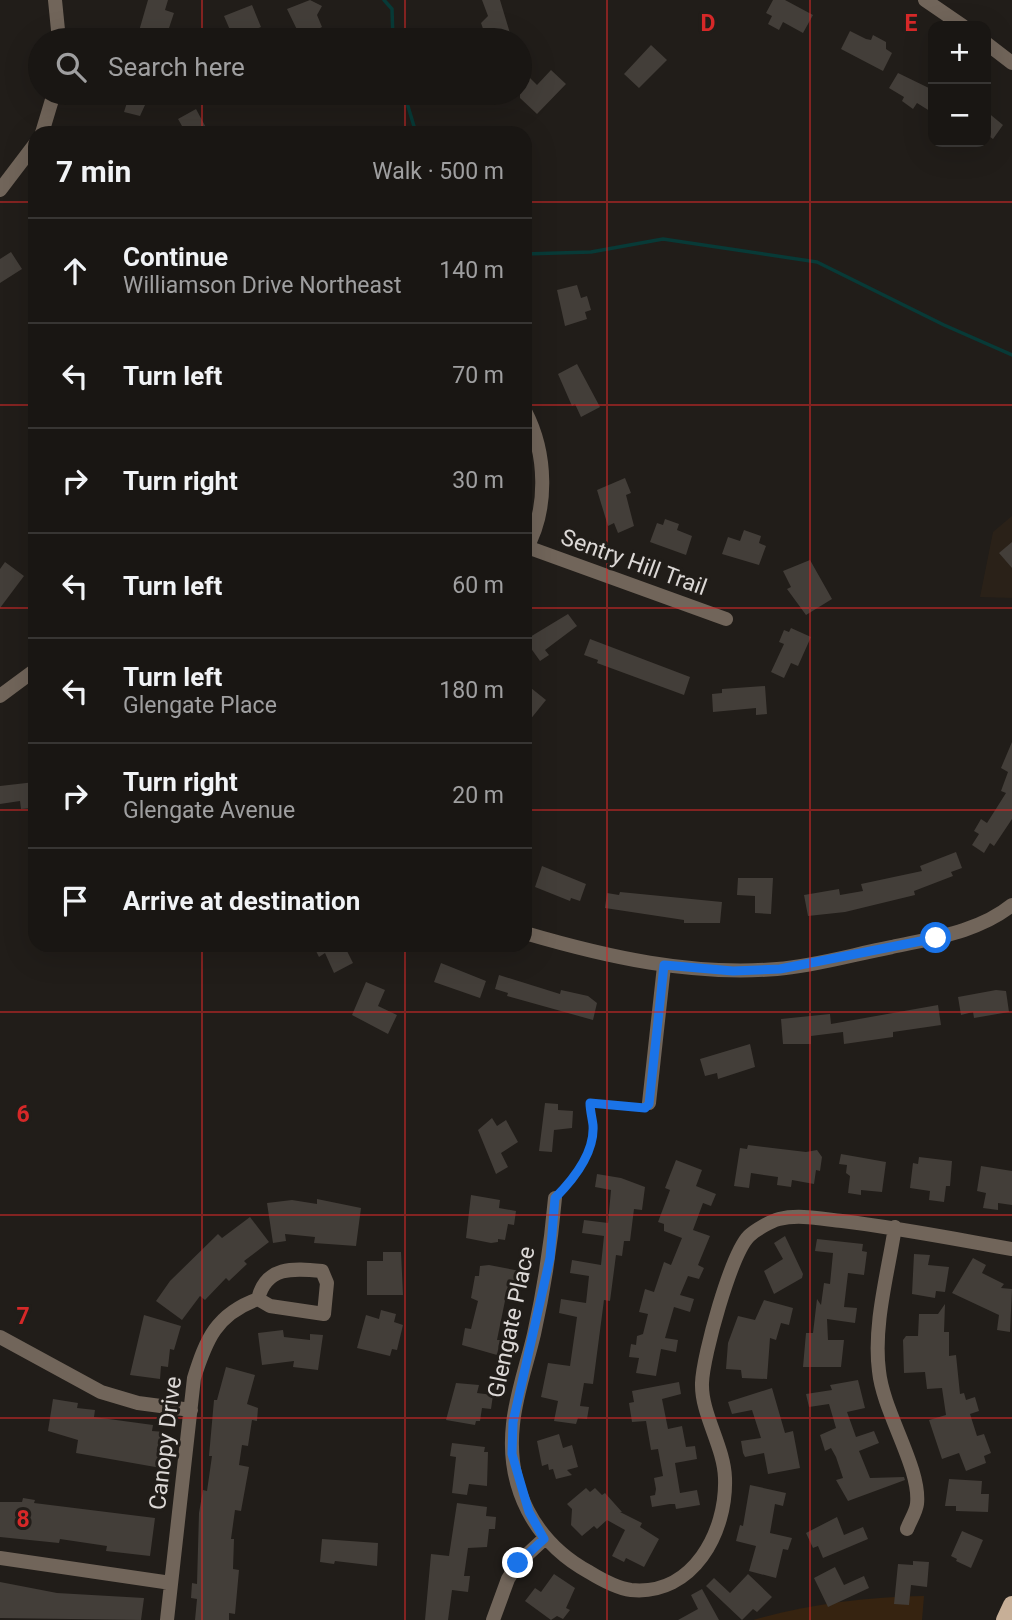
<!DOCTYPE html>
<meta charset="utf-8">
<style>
body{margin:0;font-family:Roboto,sans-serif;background:#221f1c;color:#f1f3f6}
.controls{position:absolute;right:21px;top:21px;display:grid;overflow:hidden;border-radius:14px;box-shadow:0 7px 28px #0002}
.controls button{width:63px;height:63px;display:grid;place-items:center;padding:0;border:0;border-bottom:2px solid #373533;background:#191613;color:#f1f3f6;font:35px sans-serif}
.stop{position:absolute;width:21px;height:21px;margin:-16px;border:5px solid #1a73e8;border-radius:50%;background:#fff}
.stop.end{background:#1a73e8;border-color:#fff;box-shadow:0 2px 7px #0008}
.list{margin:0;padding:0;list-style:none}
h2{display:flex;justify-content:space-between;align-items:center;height:91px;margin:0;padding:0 28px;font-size:30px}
h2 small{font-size:23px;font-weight:400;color:#9f9fa0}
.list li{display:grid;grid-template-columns:46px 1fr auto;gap:21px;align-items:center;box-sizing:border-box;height:105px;padding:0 28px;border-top:2px solid #373533}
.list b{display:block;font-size:26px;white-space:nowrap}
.list p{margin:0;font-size:23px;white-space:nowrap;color:#9f9fa0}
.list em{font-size:23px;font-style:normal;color:#9f9fa0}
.icon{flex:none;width:38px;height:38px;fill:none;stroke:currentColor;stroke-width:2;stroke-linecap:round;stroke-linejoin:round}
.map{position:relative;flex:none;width:1012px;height:1620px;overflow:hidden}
.search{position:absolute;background:#191613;box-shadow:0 7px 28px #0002;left:28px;top:28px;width:504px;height:77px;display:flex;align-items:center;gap:18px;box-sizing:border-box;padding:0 24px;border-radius:38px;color:#9f9fa0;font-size:26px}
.panel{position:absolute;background:#191613;box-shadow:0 7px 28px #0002;left:28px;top:126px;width:504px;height:826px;border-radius:21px}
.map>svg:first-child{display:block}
.built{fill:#2a2118}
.green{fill:#362310}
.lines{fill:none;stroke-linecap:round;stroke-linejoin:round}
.stream{stroke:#083a37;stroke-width:3.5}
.building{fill:#433e39}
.path{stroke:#635f5c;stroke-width:2.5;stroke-dasharray:7 3.5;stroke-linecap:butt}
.minor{stroke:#71655a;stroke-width:14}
.major{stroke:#c7af97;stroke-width:18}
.route{stroke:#1a73e8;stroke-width:9}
.grid{fill:none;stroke:#d62828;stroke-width:2;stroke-opacity:0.55}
.labels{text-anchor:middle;stroke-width:6;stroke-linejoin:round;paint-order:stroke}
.street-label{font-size:23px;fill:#dcd8d6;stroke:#211d19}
.grid-label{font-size:23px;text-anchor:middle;font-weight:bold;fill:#d62828;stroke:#211d19;stroke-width:6;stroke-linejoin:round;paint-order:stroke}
</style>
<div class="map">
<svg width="1012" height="1620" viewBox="0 0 1012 1620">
<rect width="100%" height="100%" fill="#211d19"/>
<path class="built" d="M 1012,516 L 1012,598 L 980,597 L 993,532 Z"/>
<path class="green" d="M 924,1596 L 922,1620 L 753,1620 C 809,1604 866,1597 924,1596 Z"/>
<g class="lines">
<path class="stream" d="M 384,0 L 392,9 L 393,40
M 404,93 L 416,133
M 525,254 L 591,252 L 663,239 L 817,262 L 944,325 L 1012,355"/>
</g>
<path class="building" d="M 148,0 L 168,0 L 165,10 L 174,13 L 167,34 L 158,31 L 156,37 L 139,31 Z
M 310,0 L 322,6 L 317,15 L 322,27 L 301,38 L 287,9 Z
M 482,0 L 500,0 L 512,40 L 487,40 L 481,23 L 488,16 Z
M 773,0 L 785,0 L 813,15 L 803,33 L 783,22 L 779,30 L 768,24 L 772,16 L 766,13 Z
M 252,5 L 261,27 L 242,35 L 244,40 L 228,40 L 224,32 L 230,30 L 224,16 Z
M 850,31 L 866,39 L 871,40 L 873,35 L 886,42 L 886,49 L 892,53 L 883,71 L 841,49 Z
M 651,45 L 667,60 L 639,88 L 624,74 Z
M 520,68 L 537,85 L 551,70 L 566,84 L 537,114 L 520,98 Z
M 898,73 L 933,90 L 933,113 L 917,103 L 913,109 L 902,101 L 904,97 L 889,88 Z
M 130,93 L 150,94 L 140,116 L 124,112 Z
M 196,109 L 209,133 L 186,133 L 178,119 Z
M 986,111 L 1003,125 L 993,139 L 986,134 Z
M 11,252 L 22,269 L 0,283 L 0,259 Z
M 577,285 L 581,298 L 587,296 L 591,310 L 585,312 L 587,319 L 565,326 L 557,290 Z
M 577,364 L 600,407 L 581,417 L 575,404 L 572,406 L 558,374 Z
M 625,478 L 631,493 L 626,495 L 634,526 L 618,533 L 614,523 L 608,526 L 597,490 Z
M 665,519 L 679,524 L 677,530 L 692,536 L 686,555 L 650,542 L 657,523 L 663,525 Z
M 744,530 L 761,536 L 759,543 L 766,546 L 759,565 L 722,554 L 728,537 L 740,541 Z
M 1012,542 L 1012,568 L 999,553 Z
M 810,560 L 832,599 L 806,615 L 787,589 L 791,587 L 783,571 Z
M 5,562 L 24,576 L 0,608 L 0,569 Z
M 568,614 L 577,626 L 545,650 L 549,655 L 540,661 L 525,640 Z
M 791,628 L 811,637 L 798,666 L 791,663 L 784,678 L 771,672 L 784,644 L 779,642 L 784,630 L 789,632 Z
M 590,639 L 690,677 L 684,695 L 597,663 L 598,660 L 584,655 Z
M 765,686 L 767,714 L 756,715 L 756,708 L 713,712 L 712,694 L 722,693 L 722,689 Z
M 531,688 L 546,700 L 525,726 L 525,695 Z
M 1012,742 L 1012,819 L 994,846 L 990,843 L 984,853 L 972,845 L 979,834 L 974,831 L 981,819 L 987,823 L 1006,793 L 1001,791 L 1008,772 L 1001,768 Z
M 35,782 L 33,808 L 21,809 L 20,801 L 0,804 L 0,786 Z
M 956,852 L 962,868 L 951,872 L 953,876 L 914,891 L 915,895 L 845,912 L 808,916 L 804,895 L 839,889 L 840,895 L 863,891 L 861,884 L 922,871 L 920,866 Z
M 542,866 L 586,884 L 580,901 L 571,898 L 570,901 L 535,887 Z
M 738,878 L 773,878 L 771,914 L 755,913 L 755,896 L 737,895 Z
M 620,892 L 722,902 L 720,923 L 684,923 L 684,920 L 605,908 L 607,893 L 619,895 Z
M 313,945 L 344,945 L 353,963 L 334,973 L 325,953 L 319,957 Z
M 441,963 L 486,981 L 480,998 L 434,982 Z
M 499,975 L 560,994 L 561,990 L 588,996 L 597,1003 L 593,1020 L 507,996 L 508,993 L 495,989 Z
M 366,982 L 385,990 L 378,1006 L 397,1015 L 388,1034 L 352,1015 Z
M 996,990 L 1006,991 L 1009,1012 L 974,1018 L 973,1012 L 961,1015 L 958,997 Z
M 938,1005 L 941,1025 L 893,1032 L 893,1037 L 844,1044 L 843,1032 L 811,1036 L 811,1044 L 783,1044 L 781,1019 L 830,1014 L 831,1024 Z
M 750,1044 L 755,1067 L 718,1079 L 717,1073 L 705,1076 L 700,1059 Z
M 545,1103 L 558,1104 L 558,1110 L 573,1111 L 572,1128 L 554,1130 L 552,1152 L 539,1151 Z
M 492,1118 L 497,1126 L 506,1120 L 518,1142 L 501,1153 L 508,1167 L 496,1174 L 478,1130 Z
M 748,1145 L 806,1152 L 817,1150 L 822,1157 L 820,1171 L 816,1170 L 814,1184 L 792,1180 L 791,1187 L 777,1185 L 778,1177 L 751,1173 L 749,1188 L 734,1186 L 740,1148 L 747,1149 Z
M 841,1154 L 886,1162 L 882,1192 L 861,1190 L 861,1195 L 848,1193 L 850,1176 L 846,1173 L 847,1165 L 839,1164 Z
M 919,1157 L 952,1161 L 950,1186 L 946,1186 L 944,1202 L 929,1200 L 930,1191 L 910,1188 L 913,1163 L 918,1164 Z
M 676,1160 L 702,1170 L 696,1186 L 716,1194 L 711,1206 L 703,1203 L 693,1230 L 710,1236 L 698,1265 L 704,1268 L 699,1279 L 688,1276 L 680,1295 L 694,1299 L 690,1312 L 674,1307 L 665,1338 L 678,1340 L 676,1352 L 661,1349 L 656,1376 L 636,1373 L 639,1358 L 629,1357 L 631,1344 L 636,1345 L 637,1336 L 643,1334 L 648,1314 L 639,1312 L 645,1289 L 654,1292 L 664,1262 L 671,1265 L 682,1238 L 664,1231 L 664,1224 L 658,1222 L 670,1190 L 665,1188 Z
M 981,1166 L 1012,1171 L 1012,1205 L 998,1203 L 998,1210 L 983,1208 L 986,1193 L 977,1191 Z
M 597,1174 L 621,1178 L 645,1187 L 642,1210 L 634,1209 L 630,1241 L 624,1241 L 622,1256 L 616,1255 L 610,1301 L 604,1300 L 593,1384 L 584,1383 L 580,1406 L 589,1407 L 587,1419 L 578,1418 L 576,1424 L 554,1421 L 558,1401 L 541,1397 L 548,1363 L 570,1366 L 577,1317 L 559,1313 L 561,1299 L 586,1303 L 589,1276 L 570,1273 L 572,1260 L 601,1265 L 604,1236 L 582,1233 L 584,1220 L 608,1223 L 611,1190 L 595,1187 Z
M 471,1195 L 500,1200 L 499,1208 L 516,1211 L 514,1225 L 508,1224 L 505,1240 L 498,1239 L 498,1242 L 491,1243 L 466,1238 Z
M 317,1199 L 361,1208 L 356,1246 L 314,1243 L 315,1237 L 285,1234 L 286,1241 L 273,1243 L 267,1203 L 292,1200 L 317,1204 Z
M 250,1217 L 269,1242 L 244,1261 L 247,1264 L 229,1281 L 226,1278 L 205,1300 L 200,1296 L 182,1320 L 156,1301 L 170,1281 L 218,1234 L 222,1238 Z
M 785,1236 L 803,1274 L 802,1278 L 774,1294 L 764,1271 L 783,1259 L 774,1243 Z
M 817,1239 L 863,1244 L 862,1251 L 867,1252 L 864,1275 L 848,1273 L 844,1307 L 857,1308 L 855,1323 L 827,1319 L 828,1340 L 844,1340 L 841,1367 L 803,1367 L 806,1333 L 813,1333 L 817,1299 L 821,1305 L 824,1283 L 830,1284 L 833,1253 L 815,1251 Z
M 383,1252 L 401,1252 L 403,1295 L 367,1295 L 367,1261 L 383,1261 Z
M 914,1254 L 930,1255 L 928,1265 L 949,1267 L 945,1292 L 936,1291 L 935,1298 L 912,1294 Z
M 973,1258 L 986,1265 L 982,1273 L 1004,1284 L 1001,1288 L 1012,1289 L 1010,1332 L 997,1330 L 999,1315 L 952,1293 Z
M 489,1265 L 520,1271 L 519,1282 L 511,1281 L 511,1286 L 508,1286 L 497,1340 L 500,1340 L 497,1355 L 462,1345 L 465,1328 L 471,1329 L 478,1301 L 471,1298 L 475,1276 L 479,1276 L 480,1266 Z
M 764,1300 L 793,1308 L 789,1325 L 781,1323 L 776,1340 L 770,1338 L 767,1379 L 742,1378 L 741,1370 L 726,1369 L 728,1343 L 738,1316 L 755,1320 Z
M 945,1304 L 944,1332 L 949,1332 L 949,1356 L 956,1355 L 960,1394 L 964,1393 L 966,1400 L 975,1397 L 979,1411 L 970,1414 L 977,1436 L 984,1434 L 991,1453 L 984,1456 L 986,1463 L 966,1471 L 959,1453 L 942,1459 L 929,1420 L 946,1415 L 942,1388 L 927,1389 L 925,1372 L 904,1373 L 903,1340 L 906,1336 L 918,1336 L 919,1314 L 938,1314 Z
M 381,1310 L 396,1314 L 394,1322 L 403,1325 L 397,1350 L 392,1349 L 390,1356 L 357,1348 L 366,1315 L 379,1319 Z
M 144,1315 L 181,1326 L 174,1350 L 170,1349 L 168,1367 L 161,1366 L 160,1379 L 130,1375 Z
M 283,1330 L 284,1337 L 310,1340 L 310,1334 L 323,1335 L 318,1370 L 293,1367 L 294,1361 L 262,1365 L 258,1333 Z
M 226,1367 L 255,1375 L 247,1404 L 258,1408 L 257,1421 L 252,1420 L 248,1446 L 242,1445 L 239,1465 L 249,1467 L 241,1511 L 235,1510 L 231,1539 L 234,1539 L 233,1569 L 239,1570 L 235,1614 L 229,1613 L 229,1620 L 195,1620 L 197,1599 L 191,1598 L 192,1583 L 197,1584 L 199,1513 L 203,1490 L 207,1491 L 212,1456 L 209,1456 L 214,1400 L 217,1400 Z
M 858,1380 L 865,1408 L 847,1412 L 856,1437 L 874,1431 L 879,1443 L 859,1451 L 870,1478 L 904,1477 L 905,1480 L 848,1501 L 836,1480 L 843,1478 L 836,1457 L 831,1448 L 825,1451 L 820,1435 L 836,1428 L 829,1404 L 809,1407 L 806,1394 L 832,1390 L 830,1385 Z
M 679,1382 L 681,1394 L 662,1399 L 668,1429 L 682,1426 L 686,1447 L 695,1446 L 697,1459 L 675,1463 L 680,1493 L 697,1490 L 700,1505 L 676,1509 L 675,1504 L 670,1504 L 652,1507 L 650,1496 L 655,1495 L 656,1489 L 654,1478 L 663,1476 L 658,1449 L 651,1450 L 646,1421 L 632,1422 L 629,1403 L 634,1402 L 632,1391 Z
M 456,1383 L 479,1385 L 477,1393 L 493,1395 L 491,1409 L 482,1408 L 480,1421 L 476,1421 L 475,1425 L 446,1420 Z
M 772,1388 L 785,1433 L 793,1431 L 800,1468 L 768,1474 L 764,1453 L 745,1457 L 743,1453 L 741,1441 L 761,1438 L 752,1410 L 732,1414 L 728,1402 Z
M 53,1399 L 78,1403 L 77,1408 L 95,1410 L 94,1417 L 153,1425 L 152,1431 L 165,1432 L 161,1468 L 76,1453 L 78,1440 L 48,1431 Z
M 559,1434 L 563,1448 L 572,1445 L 578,1467 L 567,1470 L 572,1475 L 556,1479 L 553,1469 L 549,1470 L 548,1464 L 542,1466 L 537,1441 Z
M 452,1443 L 485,1447 L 484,1452 L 488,1452 L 487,1486 L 469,1484 L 467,1495 L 452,1493 L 456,1457 L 450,1456 Z
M 949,1479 L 982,1481 L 981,1494 L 989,1494 L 988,1512 L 956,1511 L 956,1506 L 945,1506 Z
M 750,1485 L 786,1493 L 783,1506 L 775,1504 L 770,1533 L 792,1538 L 788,1550 L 783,1549 L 776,1578 L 749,1571 L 756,1546 L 736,1541 L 740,1525 L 743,1526 Z
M 586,1488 L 590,1492 L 595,1488 L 602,1495 L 605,1493 L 622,1512 L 620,1512 L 642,1523 L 640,1527 L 659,1539 L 644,1567 L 626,1558 L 624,1562 L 612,1556 L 625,1530 L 607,1520 L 597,1529 L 594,1526 L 582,1536 L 571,1525 L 572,1509 L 567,1504 Z
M 23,1498 L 35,1500 L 34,1503 L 155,1518 L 150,1556 L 106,1551 L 107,1546 L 60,1539 L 59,1543 L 0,1537 L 0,1502 L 22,1502 Z
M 457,1503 L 487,1507 L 486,1516 L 496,1517 L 495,1529 L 489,1529 L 487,1547 L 468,1548 L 464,1576 L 470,1576 L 468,1592 L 452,1590 L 448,1620 L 425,1620 L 431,1554 L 449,1556 Z
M 837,1517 L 844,1535 L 863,1527 L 868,1539 L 823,1558 L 818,1546 L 813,1548 L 806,1533 Z
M 962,1531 L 983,1540 L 971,1568 L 956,1561 L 957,1559 L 951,1556 Z
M 322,1539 L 378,1543 L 377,1566 L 335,1561 L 334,1564 L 320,1562 Z
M 913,1561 L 929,1562 L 927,1587 L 911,1585 L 909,1605 L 894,1604 L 898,1564 L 913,1565 Z
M 835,1567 L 844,1585 L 864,1576 L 869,1588 L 828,1607 L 814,1578 Z
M 554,1574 L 575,1588 L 566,1608 L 570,1610 L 563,1619 L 557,1616 L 551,1620 L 525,1601 L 535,1588 L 541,1592 Z
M 748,1574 L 772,1597 L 757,1612 L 753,1609 L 742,1620 L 706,1586 L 714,1578 L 730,1593 Z
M 0,1582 L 57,1593 L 144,1598 L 141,1620 L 0,1618 Z
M 702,1589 L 719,1620 L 678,1620 L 698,1609 L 691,1595 Z"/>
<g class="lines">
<path class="path" d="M 564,1188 L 589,1150 L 593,1125 L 590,1103 L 635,1107"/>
<path class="minor" d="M 55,0 L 59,40
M 925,0 L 963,26
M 986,43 L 1012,63
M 42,133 L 54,93
M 0,190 L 35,144
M 525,411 C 547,453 549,510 525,551
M 527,547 L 726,619
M 0,696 L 35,670
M 525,933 C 607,957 691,976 777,969 C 815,966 855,954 892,947 C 933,938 979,932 1012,905
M 649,1103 L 664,966
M 555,1198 C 551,1244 544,1289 534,1334 C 527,1364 516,1394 513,1424 C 506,1487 534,1542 589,1572 C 602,1580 616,1588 631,1590 C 693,1596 727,1532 725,1478 C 724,1446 701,1414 702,1383 C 703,1355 731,1254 749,1236 C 755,1230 771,1221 779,1219 C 799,1214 822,1219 842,1221 C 899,1228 955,1239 1012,1249
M 895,1227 C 888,1273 873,1325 879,1371 C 883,1412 921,1468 917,1504 C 916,1512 910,1521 907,1529
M 0,1337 L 101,1392 L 138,1403 L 191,1410
M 0,1558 L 171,1583
M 167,1620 L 194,1378 C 206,1340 216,1314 258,1299 C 266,1266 293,1268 322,1271 L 327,1283 L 324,1314 L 270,1306 L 258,1299
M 493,1620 L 508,1579 L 518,1563 L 544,1539"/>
<path class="major" d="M 1005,1620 L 1012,1605"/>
</g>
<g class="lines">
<path class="route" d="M 518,1563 L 544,1539 L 529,1512 L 512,1454 L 513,1422 L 550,1258 L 555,1198 C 573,1180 595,1153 593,1125 C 592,1117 590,1110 590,1103 L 645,1108 L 649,1104 L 664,965 L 733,971 L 780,969 L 936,938"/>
</g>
<path class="grid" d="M 202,0 L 202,40M 405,0 L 405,40M 607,0 L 607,1620M 810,0 L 810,1620M 202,93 L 202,133M 405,93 L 405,133M 0,202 L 35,202M 525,202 L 1012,202M 0,405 L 35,405M 525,405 L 1012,405M 0,608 L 35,608M 525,608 L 1012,608M 0,810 L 35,810M 525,810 L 1012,810M 202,945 L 202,1620M 405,945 L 405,1620M 0,1012 L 1012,1012M 0,1215 L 1012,1215M 0,1418 L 1012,1418"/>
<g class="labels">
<g class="street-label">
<text transform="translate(634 562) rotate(20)" y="8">Sentry Hill Trail</text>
<text transform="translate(511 1322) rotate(-78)" y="8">Glengate Place</text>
<text transform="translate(165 1443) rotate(-83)" y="8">Canopy Drive</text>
</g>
</g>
<g class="grid-label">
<text x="708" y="31">D</text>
<text x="911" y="31">E</text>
<text x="23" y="1122">6</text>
<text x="23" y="1324">7</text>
<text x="23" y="1527">8</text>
</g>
</svg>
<div class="controls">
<button>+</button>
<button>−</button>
</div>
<div class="stop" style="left:936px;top:938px"></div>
<div class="stop end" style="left:518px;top:1563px"></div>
<div class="search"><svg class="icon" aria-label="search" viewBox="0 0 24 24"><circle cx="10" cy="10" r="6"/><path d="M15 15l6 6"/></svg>Search here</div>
<section class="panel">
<h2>7 min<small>Walk · 500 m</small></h2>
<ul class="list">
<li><svg class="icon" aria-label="ahead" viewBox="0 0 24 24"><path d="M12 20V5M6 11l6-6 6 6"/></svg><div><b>Continue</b><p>Williamson Drive Northeast</p></div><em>140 m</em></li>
<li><svg class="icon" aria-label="left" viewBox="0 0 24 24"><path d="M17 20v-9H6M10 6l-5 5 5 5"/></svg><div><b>Turn left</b></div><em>70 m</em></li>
<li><svg class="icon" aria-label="right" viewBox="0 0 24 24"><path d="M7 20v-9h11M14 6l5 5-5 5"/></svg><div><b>Turn right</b></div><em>30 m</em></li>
<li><svg class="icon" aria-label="left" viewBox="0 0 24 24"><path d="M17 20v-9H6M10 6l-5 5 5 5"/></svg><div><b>Turn left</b></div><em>60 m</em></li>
<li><svg class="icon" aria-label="left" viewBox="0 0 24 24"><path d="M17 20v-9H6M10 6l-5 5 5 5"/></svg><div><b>Turn left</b><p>Glengate Place</p></div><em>180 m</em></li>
<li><svg class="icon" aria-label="right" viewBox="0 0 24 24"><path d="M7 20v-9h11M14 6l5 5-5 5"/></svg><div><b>Turn right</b><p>Glengate Avenue</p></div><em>20 m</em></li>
<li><svg class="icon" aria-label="arrive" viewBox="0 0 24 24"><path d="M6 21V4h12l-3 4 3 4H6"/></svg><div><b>Arrive at destination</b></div></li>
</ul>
</section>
</div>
